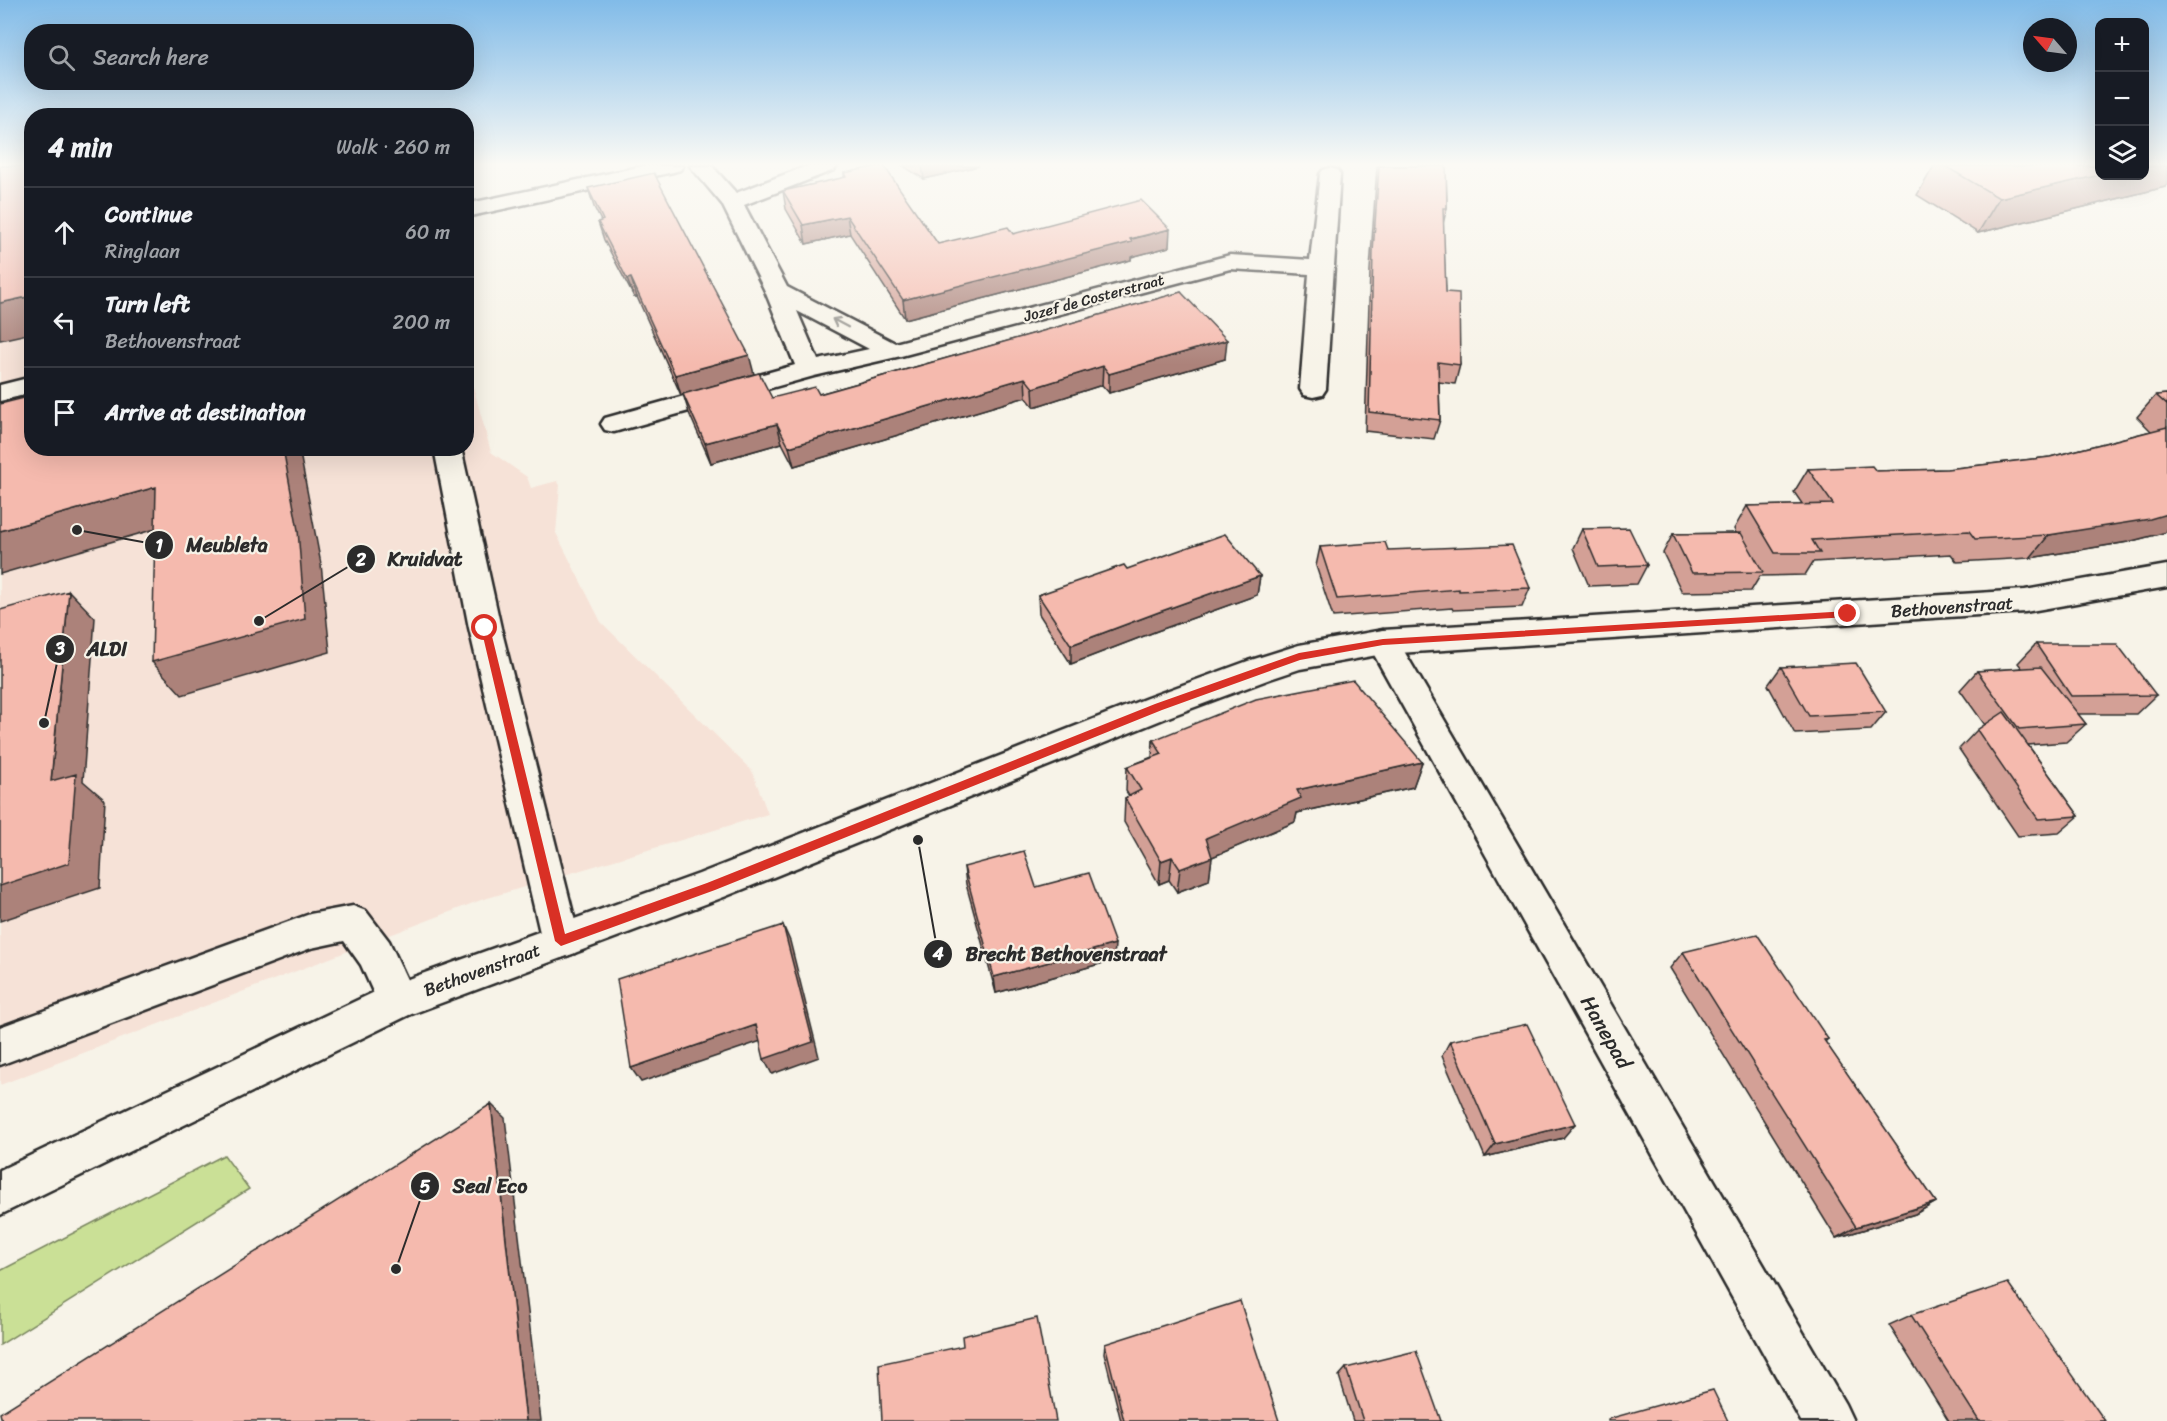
<!DOCTYPE html>
<meta charset="utf-8">
<style>
body{margin:0;font-family:Sriracha,sans-serif;background:#242831;color:#f1f3f6}
.controls{position:absolute;right:18px;top:18px;display:grid;overflow:hidden;border-radius:12px;box-shadow:0 6px 24px #0002}
.controls button{width:54px;height:54px;display:grid;place-items:center;padding:0;border:0;border-bottom:2px solid #363941;background:#171b24;color:#f1f3f6;font:30px sans-serif}
.compass{position:absolute;left:2023px;top:18px;width:54px;height:54px;border-radius:50%;background:#171b24;box-shadow:0 6px 24px #0002;rotate:298deg}
.stop{position:absolute;width:18px;height:18px;margin:-14px;border:4px solid #d93025;border-radius:50%;background:#fff}
.stop.end{background:#d93025;border-color:#fff;box-shadow:0 2px 6px #0008}
.list{margin:0;padding:0;list-style:none}
h2{display:flex;justify-content:space-between;align-items:center;height:78px;margin:0;padding:0 24px;font-size:26px}
h2 small{font-size:20px;font-weight:400;color:#9ea1a6}
.list li{display:grid;grid-template-columns:39px 1fr auto;gap:18px;align-items:center;box-sizing:border-box;height:90px;padding:0 24px;border-top:2px solid #363941}
.list b{display:block;font-size:22px;white-space:nowrap}
.list p{margin:0;font-size:20px;white-space:nowrap;color:#9ea1a6}
.list em{font-size:20px;font-style:normal;color:#9ea1a6}
.icon{flex:none;width:33px;height:33px;fill:none;stroke:currentColor;stroke-width:2;stroke-linecap:round;stroke-linejoin:round}
.map{position:relative;flex:none;width:2167px;height:1421px;overflow:hidden}
.search{position:absolute;background:#171b24;box-shadow:0 6px 24px #0002;left:24px;top:24px;width:450px;height:66px;display:flex;align-items:center;gap:15px;box-sizing:border-box;padding:0 21px;border-radius:24px;color:#9ea1a6;font-size:22px}
.panel{position:absolute;background:#171b24;box-shadow:0 6px 24px #0002;left:24px;top:108px;width:450px;height:348px;border-radius:24px}
.map>svg:first-child{display:block}
.built{fill:#f6e2d7}
.green{fill:#cae096;stroke:#7a8660;stroke-width:1.5}
.lines{fill:none;stroke-linecap:round;stroke-linejoin:round}
.minor-casing{stroke:#2b2b2b;stroke-width:5}
.secondary-casing{stroke:#2b2b2b;stroke-width:5}
.minor{fill:#f7f3e8;fill-rule:evenodd}
.secondary{fill:#f7f3e8;fill-rule:evenodd}
.wall{fill:#d3a096;stroke:#2b2b2b;stroke-width:1.5}
.shaded-wall{fill:#ac827a;stroke:#2b2b2b;stroke-width:1.5}
.building{fill:#f5baae;stroke:#2b2b2b;stroke-width:1.5}
.oneway{stroke:#918f8a}
.route{fill:#d93025}
.labels{text-anchor:middle;stroke-width:4.5;stroke-linejoin:round;paint-order:stroke}
.far-street-label{font-size:15px;fill:#2b2b2b;stroke:#f7f3e8}
.street-label{font-size:18px;fill:#2b2b2b;stroke:#f7f3e8}
.near-street-label{font-size:21px;fill:#2b2b2b;stroke:#f7f3e8}
.leader{fill:none;stroke:#2b2b2b;stroke-width:2}
.callout-dot{fill:#2b2b2b;stroke:#f7f3e8;stroke-width:2}
.mark-label{font-size:18px;text-anchor:middle;font-weight:bold;fill:#fff}
.callout-label{font-size:20px;text-anchor:middle;font-weight:bold;fill:#2b2b2b;stroke:#f7f3e8;stroke-width:4.5;stroke-linejoin:round;paint-order:stroke}
</style>
<div class="map">
<svg width="2167" height="1421" viewBox="0 0 2167 1421">
<rect width="100%" height="100%" fill="#f7f3e8"/>
<filter id="ink" filterUnits="userSpaceOnUse"><feTurbulence type="fractalNoise" baseFrequency=".0167" numOctaves="2"/><feDisplacementMap in="SourceGraphic" scale="12" xChannelSelector="R" yChannelSelector="G"/><feConvolveMatrix kernelMatrix="1 2 1 2 8 2 1 2 1" color-interpolation-filters="sRGB"/></filter>
<g filter="url(#ink)">
<path class="built" d="M 0,166 L 31,166 L 32,448 L 466,448 L 467,364 L 491,452 L 527,477 L 531,488 L 557,481 L 560,485 L 556,533 L 601,622 L 752,771 L 768,814 L 481,900 L 0,1085 Z"/>
<path class="green" d="M 224,1155 L 249,1189 L 0,1345 L 0,1271 Z"/>
<g class="lines">
<g class="minor-casing">
<path id="minor" d="M 643,166 L 683,166 L 680,170 L 673,172 L 466,217 L 466,204 Z
M 690,166 L 712,166 L 736,193 L 807,166 L 837,166 L 834,170 L 744,205 L 787,287 L 895,343 L 1230,255 L 1310,260 L 1320,174 L 1323,170 L 1330,168 L 1337,170 L 1340,174 L 1326,389 L 1322,395 L 1313,397 L 1304,395 L 1300,389 L 1309,274 L 1230,269 L 901,356 L 814,376 L 614,432 L 605,430 L 601,424 L 605,418 L 795,365 L 765,291 L 722,204 ZM 797,311 L 869,349 L 818,360 Z
M 32,377 L 32,393 L 0,401 L 0,385 Z
M 434,448 L 461,448 L 501,628 L 580,941 L 575,953 L 561,958 L 547,953 L 542,941 L 469,628 Z
M 1383,630 L 1394,634 L 1845,1404 L 1853,1421 L 1801,1421 L 1367,642 L 1372,634 Z
M 353,906 L 366,911 L 389,941 L 417,1001 L 411,1014 L 397,1019 L 383,1014 L 361,965 L 344,941 L 311,948 L 0,1065 L 0,1027 L 310,914 Z"/>
</g>
<g class="secondary-casing">
<path id="secondary" d="M 2167,565 L 2167,587 L 2025,612 L 1383,654 L 1300,669 L 1270,679 L 1171,716 L 724,897 L 409,1015 L 0,1215 L 0,1170 L 383,988 L 699,874 L 1147,698 L 1248,661 L 1299,645 L 1383,630 L 2025,590 Z"/>
</g>
<use href="#minor" class="minor"/>
<use href="#secondary" class="secondary"/>
</g>
<path class="wall" d="M 903,166 L 979,166 L 924,179 Z
M 1377,166 L 1446,166 L 1447,208 L 1443,224 L 1446,292 L 1460,365 L 1455,384 L 1439,382 L 1440,420 L 1434,439 L 1365,431 L 1370,270 Z
M 1934,166 L 2167,166 L 2167,185 L 2165,187 L 1978,233 L 1917,195 Z
M 844,173 L 938,244 L 1013,234 L 1169,247 L 1131,257 L 1131,260 L 905,319 L 850,234 L 806,244 L 786,209 L 783,191 L 844,178 Z
M 588,188 L 754,374 L 681,395 L 637,297 L 634,297 L 604,240 L 598,222 L 601,221 L 594,207 Z
M 1181,292 L 1225,359 L 1109,393 L 1102,385 L 1034,407 L 1026,397 L 794,466 L 782,443 L 711,463 L 689,413 L 683,394 L 772,398 L 819,394 Z
M 2167,394 L 2167,532 L 2128,542 L 2030,558 L 1957,562 L 1951,554 L 1813,562 L 1805,575 L 1760,576 L 1751,591 L 1682,592 L 1663,553 L 1673,534 L 1736,533 L 1734,529 L 1747,506 L 1803,505 L 1794,492 L 1808,469 L 1876,471 L 1947,469 L 2050,457 L 2151,431 L 2137,417 L 2156,395 Z
M 1582,529 L 1647,565 L 1637,584 L 1589,586 L 1573,548 Z
M 1320,547 L 1388,550 L 1530,588 L 1522,607 L 1453,610 L 1452,608 L 1333,617 L 1316,566 Z
M 1127,569 L 1260,576 L 1257,595 L 1157,631 L 1071,664 L 1039,614 L 1038,595 Z
M 2036,644 L 2156,695 L 2136,714 L 2078,714 L 2086,724 L 2066,742 L 2028,745 L 2079,816 L 2059,833 L 2018,836 L 1959,749 L 1977,730 L 1985,725 L 1960,690 L 1977,671 L 2022,668 L 2018,663 Z
M 1781,667 L 1886,712 L 1871,730 L 1795,734 L 1768,685 Z
M 1153,740 L 1422,762 L 1413,787 L 1297,813 L 1295,822 L 1212,857 L 1209,880 L 1177,892 L 1169,880 L 1159,884 L 1124,822 L 1125,798 L 1129,796 L 1126,791 L 1127,767 L 1152,757 Z
M 964,867 L 1036,887 L 1114,960 L 996,993 L 966,884 Z
M 1683,952 L 1828,1039 L 1825,1042 L 1936,1202 L 1915,1214 L 1836,1238 L 1670,968 Z
M 1450,1041 L 1563,1138 L 1485,1157 L 1442,1056 Z
M 1911,1315 L 2105,1421 L 1949,1421 L 1889,1325 Z
M 1105,1344 L 1279,1421 L 1121,1421 L 1104,1353 Z
M 1346,1368 L 1441,1421 L 1353,1421 L 1339,1376 Z"/>
<path class="shaded-wall" d="M 922,166 L 979,166 L 924,179 Z
M 2145,166 L 2167,166 L 2167,185 L 2165,187 L 1978,233 L 1999,198 L 2100,175 L 2145,176 Z
M 847,216 L 850,234 L 806,244 L 803,225 Z
M 1170,229 L 1169,247 L 1131,257 L 1131,260 L 905,319 L 903,300 Z
M 631,278 L 637,297 L 634,297 L 627,279 Z
M 32,296 L 32,333 L 0,340 L 0,303 Z
M 1227,340 L 1225,359 L 1109,393 L 1109,374 Z
M 749,355 L 754,374 L 681,395 L 675,375 Z
M 1103,366 L 1102,385 L 1034,407 L 1033,388 Z
M 1025,378 L 1026,397 L 794,466 L 789,447 Z
M 777,424 L 782,443 L 711,463 L 705,443 Z
M 283,448 L 299,448 L 321,564 L 330,652 L 182,695 L 152,662 Z
M 156,487 L 183,521 L 0,574 L 0,531 Z
M 2167,514 L 2167,532 L 2128,542 L 2030,558 L 2049,535 Z
M 1260,576 L 1257,595 L 1157,631 L 1071,664 L 1071,645 L 1159,612 Z
M 69,591 L 95,618 L 83,781 L 105,800 L 100,888 L 0,921 L 0,886 L 51,781 Z
M 1422,762 L 1413,787 L 1297,813 L 1295,822 L 1212,857 L 1209,880 L 1177,892 L 1180,869 L 1206,838 L 1297,790 Z
M 1172,857 L 1169,880 L 1159,884 L 1161,861 Z
M 783,925 L 790,941 L 819,1057 L 772,1074 L 764,1059 Z
M 1115,944 L 1114,960 L 996,993 L 994,977 Z
M 756,1025 L 764,1040 L 641,1082 L 631,1068 Z
M 491,1104 L 505,1118 L 541,1421 L 526,1421 Z
M 1575,1124 L 1563,1138 L 1485,1157 L 1495,1144 Z
M 1936,1202 L 1915,1214 L 1836,1238 L 1856,1227 Z"/>
<path class="building" d="M 0,166 L 32,166 L 32,296 L 0,303 Z
M 878,166 L 884,166 L 938,244 L 1008,227 L 1013,234 L 1141,200 L 1170,229 L 1130,239 L 1132,242 L 903,300 L 847,216 L 803,225 L 783,191 L 846,177 L 844,173 Z
M 1379,166 L 1446,166 L 1447,208 L 1443,208 L 1446,292 L 1459,293 L 1460,365 L 1438,362 L 1440,420 L 1369,412 L 1373,252 Z
M 1945,166 L 2100,166 L 2100,175 L 1999,198 Z
M 654,173 L 749,355 L 675,375 L 631,278 L 627,279 L 598,222 L 603,220 L 588,188 Z
M 1181,292 L 1227,340 L 1109,374 L 1103,366 L 1033,388 L 1025,378 L 789,447 L 777,424 L 705,443 L 683,394 L 759,373 L 772,398 L 815,387 L 819,394 Z
M 2167,394 L 2167,405 L 2156,395 Z
M 32,396 L 32,448 L 283,448 L 298,530 L 305,619 L 152,662 L 156,487 L 0,531 L 0,404 Z
M 2167,427 L 2167,514 L 2150,519 L 2049,535 L 1975,539 L 1969,531 L 1812,540 L 1820,553 L 1775,553 L 1747,506 L 1833,504 L 1808,469 L 1872,466 L 1876,471 L 1947,469 L 2050,457 Z
M 1629,528 L 1647,565 L 1598,567 L 1582,529 Z
M 1741,533 L 1763,572 L 1692,573 L 1673,534 Z
M 1225,534 L 1260,576 L 1159,612 L 1071,645 L 1038,595 L 1124,565 L 1127,569 Z
M 1385,542 L 1388,550 L 1512,545 L 1530,588 L 1459,591 L 1459,589 L 1337,599 L 1320,547 Z
M 69,591 L 51,781 L 76,774 L 69,863 L 0,886 L 0,610 Z
M 2036,644 L 2117,644 L 2156,695 L 2071,696 Z
M 1856,663 L 1886,712 L 1809,716 L 1781,667 Z
M 2041,667 L 2086,724 L 2019,729 L 1977,671 Z
M 1353,680 L 1422,762 L 1297,790 L 1301,798 L 1206,838 L 1212,857 L 1180,869 L 1172,857 L 1161,861 L 1125,798 L 1141,790 L 1127,767 L 1162,754 L 1153,740 L 1256,699 Z
M 2004,712 L 2079,816 L 2038,819 L 1977,730 Z
M 1024,851 L 1036,887 L 1089,873 L 1115,944 L 994,977 L 964,867 Z
M 783,925 L 813,1042 L 764,1059 L 756,1025 L 631,1068 L 617,979 Z
M 1757,934 L 1828,1039 L 1824,1040 L 1936,1202 L 1856,1227 L 1683,952 Z
M 1527,1024 L 1575,1124 L 1495,1144 L 1450,1041 Z
M 491,1104 L 526,1421 L 2,1421 L 0,1413 Z
M 2008,1283 L 2105,1421 L 1979,1421 L 1911,1315 Z
M 1240,1301 L 1279,1421 L 1124,1421 L 1105,1344 Z
M 1037,1318 L 1056,1421 L 882,1421 L 879,1364 L 963,1346 L 962,1336 Z
M 1416,1351 L 1441,1421 L 1363,1421 L 1346,1368 Z
M 1713,1390 L 1728,1421 L 1608,1421 L 1608,1419 Z"/>
<defs><path id="oneway-shaft" d="M-6 0H5M1.5-3L5.5 0L1.5 3" fill="none" stroke-width="1.6" stroke-linecap="round" stroke-linejoin="round" transform="scale(1.5)"/></defs>
<use class="oneway" href="#oneway-shaft" transform="translate(840 323) rotate(-152)"/>
</g>
<linearGradient id="sky" x2="0" y2="1"><stop stop-color="#81bbe8"/><stop offset="0.45" stop-color="#fbfaf5"/><stop offset="1" stop-color="#fbfaf5" stop-opacity="0"/></linearGradient>
<rect width="2167" height="365" fill="url(#sky)"/>
<path class="route" d="M 1848,611 L 1853,614 L 1848,617 L 1383,645 L 1300,660 L 1162,710 L 715,890 L 561,946 L 555,941 L 481,628 L 485,625 L 490,628 L 565,934 L 707,883 L 1155,704 L 1299,653 L 1383,639 Z"/>
<g class="labels">
<g class="far-street-label">
<text transform="translate(1094 298) rotate(-15)" y="5">Jozef de Costerstraat</text>
</g>
<g class="street-label">
<text transform="translate(1952 607) rotate(-4)" y="6">Bethovenstraat</text>
<text transform="translate(482 970) rotate(-20)" y="6">Bethovenstraat</text>
</g>
<g class="near-street-label">
<text transform="translate(1606 1032) rotate(60)" y="7">Hanepad</text>
</g>
</g>
<path class="leader" d="M77 530L159 545M259 621L361 559M44 723L60 649M918 840L938 954M396 1269L425 1186"/>
<g class="callout-dot">
<circle cx="77" cy="530" r="6"/>
<circle cx="259" cy="621" r="6"/>
<circle cx="44" cy="723" r="6"/>
<circle cx="918" cy="840" r="6"/>
<circle cx="396" cy="1269" r="6"/>
<circle cx="159" cy="545" r="15"/>
<circle cx="361" cy="559" r="15"/>
<circle cx="60" cy="649" r="15"/>
<circle cx="938" cy="954" r="15"/>
<circle cx="425" cy="1186" r="15"/>
</g>
<g class="mark-label">
<text x="159" y="552">1</text>
<text x="361" y="566">2</text>
<text x="60" y="655">3</text>
<text x="938" y="960">4</text>
<text x="425" y="1193">5</text>
</g>
<g class="callout-label">
<text x="227" y="552">Meubleta</text>
<text x="425" y="566">Kruidvat</text>
<text x="107" y="656">ALDI</text>
<text x="1066" y="961">Brecht Bethovenstraat</text>
<text x="490" y="1193">Seal Eco</text>
</g>
</svg>
<div class="controls">
<button>+</button>
<button>−</button>
<button><svg class="icon" aria-label="layers" viewBox="0 0 24 24"><path d="M12 4l9 5-9 5-9-5zM3 14l9 5 9-5"/></svg></button>
</div>
<svg class="compass" viewBox="-18 -18 36 36"><path d="M0-13l5 13h-10z" fill="#e53935"/><path d="M0 13l5-13h-10z" fill="#9ea1a6"/></svg>
<div class="stop" style="left:485px;top:628px"></div>
<div class="stop end" style="left:1848px;top:614px"></div>
<div class="search"><svg class="icon" aria-label="search" viewBox="0 0 24 24"><circle cx="10" cy="10" r="6"/><path d="M15 15l6 6"/></svg>Search here</div>
<section class="panel">
<h2>4 min<small>Walk · 260 m</small></h2>
<ul class="list">
<li><svg class="icon" aria-label="ahead" viewBox="0 0 24 24"><path d="M12 20V5M6 11l6-6 6 6"/></svg><div><b>Continue</b><p>Ringlaan</p></div><em>60 m</em></li>
<li><svg class="icon" aria-label="left" viewBox="0 0 24 24"><path d="M17 20v-9H6M10 6l-5 5 5 5"/></svg><div><b>Turn left</b><p>Bethovenstraat</p></div><em>200 m</em></li>
<li><svg class="icon" aria-label="arrive" viewBox="0 0 24 24"><path d="M6 21V4h12l-3 4 3 4H6"/></svg><div><b>Arrive at destination</b></div></li>
</ul>
</section>
</div>
